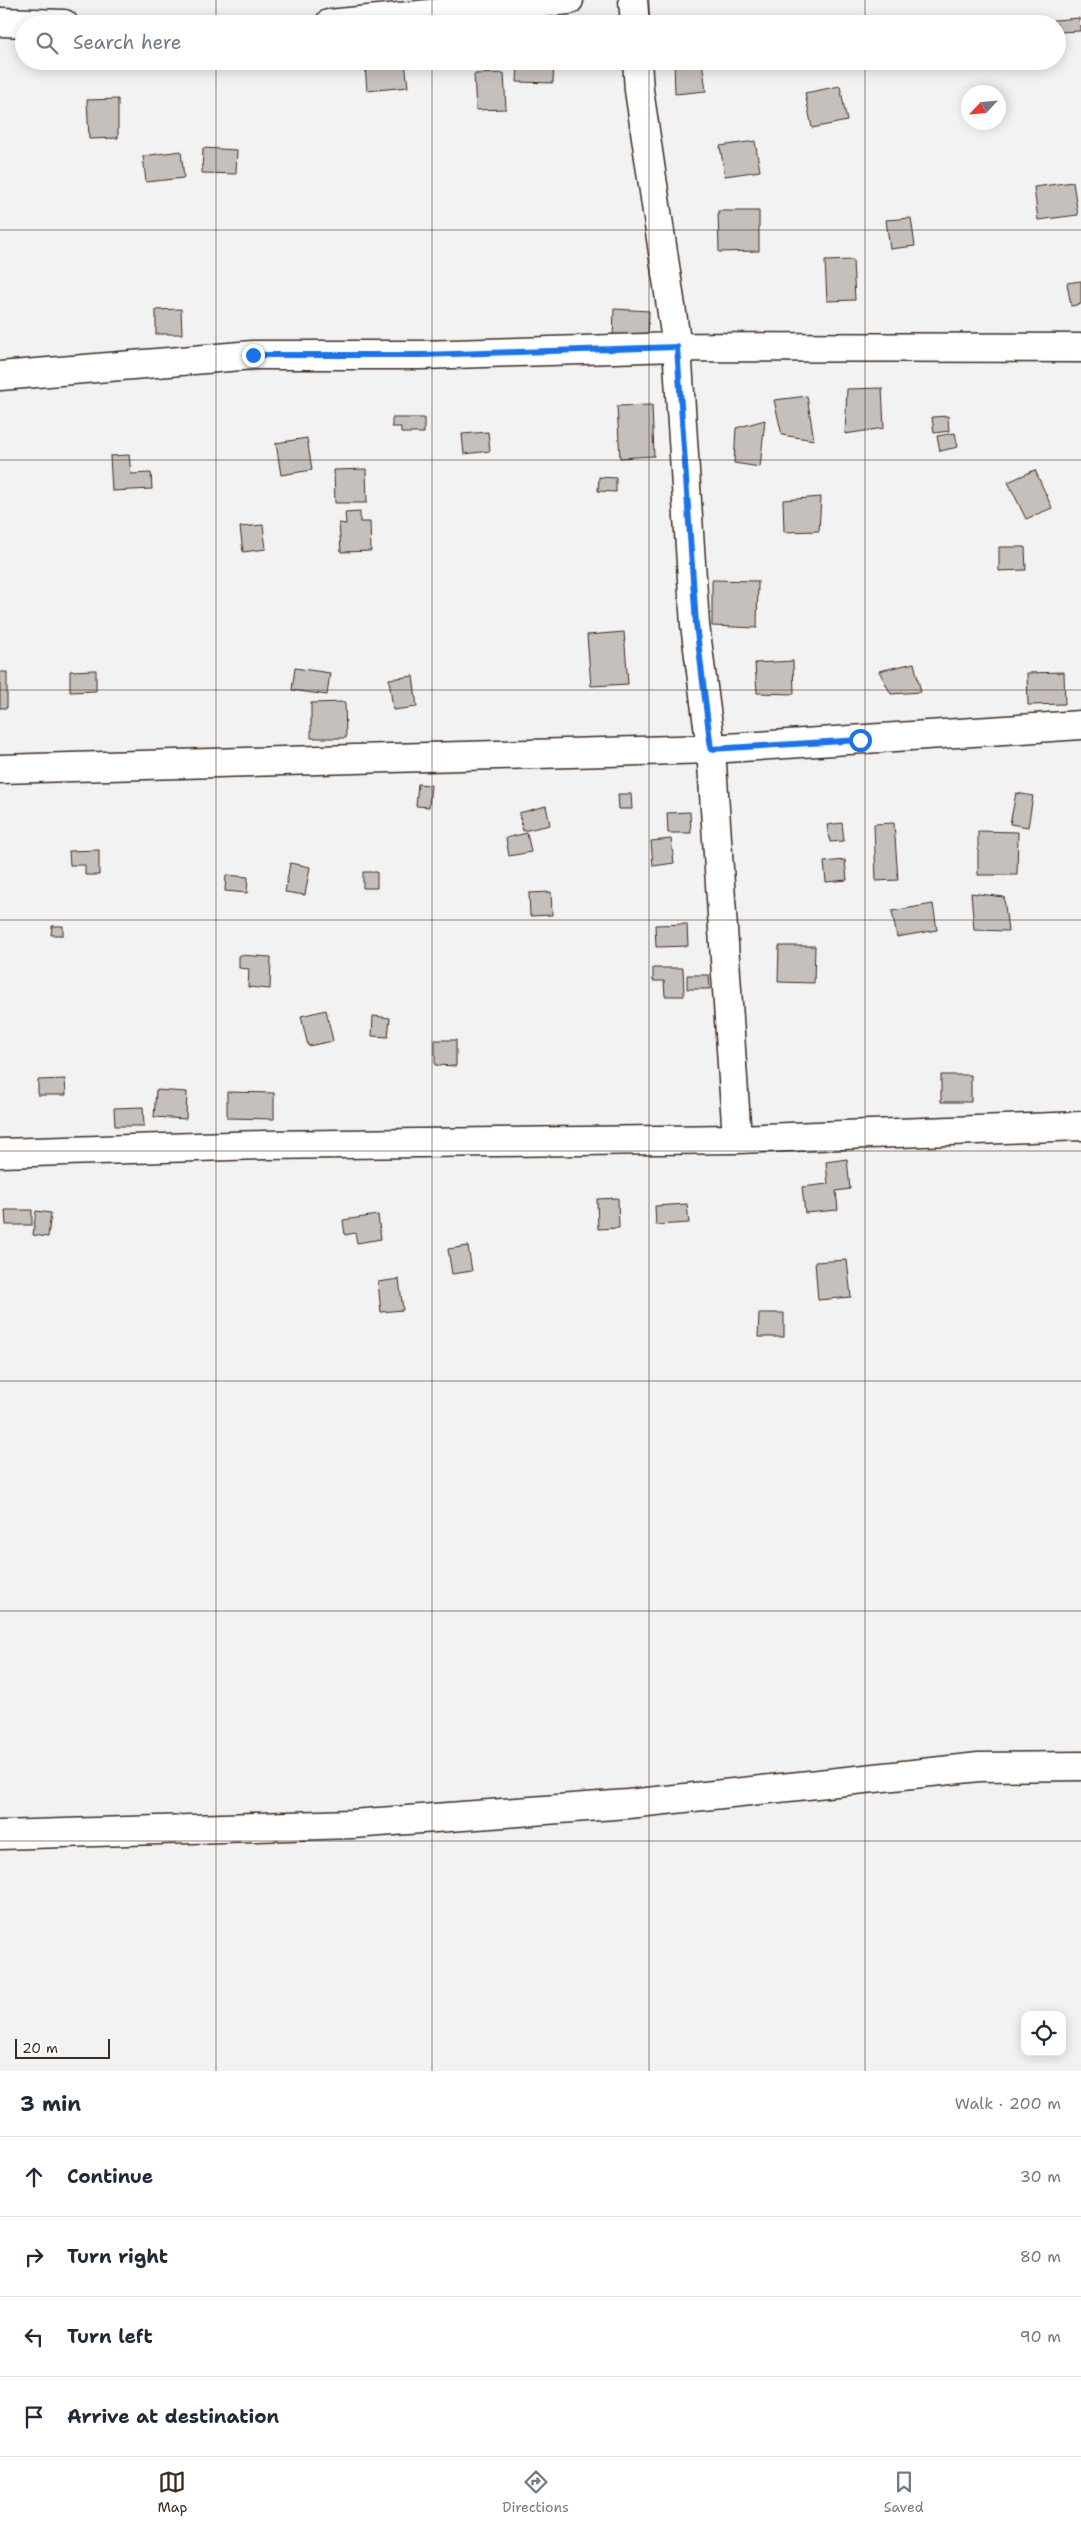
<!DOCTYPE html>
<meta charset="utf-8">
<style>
body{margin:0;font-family:"Shantell Sans",sans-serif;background:#f6f6f7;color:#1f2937}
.controls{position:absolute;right:15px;bottom:15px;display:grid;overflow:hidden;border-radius:10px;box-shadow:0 2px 12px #0003}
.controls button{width:45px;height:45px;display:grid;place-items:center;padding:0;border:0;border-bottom:1px solid #e0e1e3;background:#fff;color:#1f2937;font:25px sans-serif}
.compass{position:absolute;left:961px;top:85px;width:45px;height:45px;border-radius:50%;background:#fff;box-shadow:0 2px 12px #0003;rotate:244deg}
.scale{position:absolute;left:15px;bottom:12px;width:95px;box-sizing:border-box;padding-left:5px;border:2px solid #3b2a1e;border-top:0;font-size:14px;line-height:18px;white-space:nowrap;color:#3b2a1e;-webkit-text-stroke:4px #fff;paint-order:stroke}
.stop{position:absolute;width:15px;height:15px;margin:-11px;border:4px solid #1a73e8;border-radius:50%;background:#fff}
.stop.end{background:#1a73e8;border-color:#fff;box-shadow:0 1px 5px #0008}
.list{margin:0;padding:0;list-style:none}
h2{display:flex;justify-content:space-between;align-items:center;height:65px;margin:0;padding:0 20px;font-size:21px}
h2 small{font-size:16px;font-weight:400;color:#747a83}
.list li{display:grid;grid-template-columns:32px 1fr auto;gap:15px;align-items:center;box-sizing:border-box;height:80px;padding:0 20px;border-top:1px solid #e0e1e3}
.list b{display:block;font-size:19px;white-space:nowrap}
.list em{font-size:16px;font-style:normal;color:#747a83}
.icon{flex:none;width:28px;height:28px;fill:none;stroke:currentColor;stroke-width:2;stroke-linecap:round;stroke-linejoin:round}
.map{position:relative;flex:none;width:1081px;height:2071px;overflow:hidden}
.search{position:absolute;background:#fff;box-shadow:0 2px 12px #0003;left:15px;right:15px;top:15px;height:55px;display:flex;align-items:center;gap:12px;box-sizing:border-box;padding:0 18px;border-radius:28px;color:#747a83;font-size:19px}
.sheet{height:385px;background:#fff}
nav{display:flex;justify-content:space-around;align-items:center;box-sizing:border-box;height:70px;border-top:1px solid #e0e1e3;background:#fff;font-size:14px;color:#747a83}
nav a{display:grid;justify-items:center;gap:2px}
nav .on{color:#3b2a1e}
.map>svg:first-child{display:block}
.building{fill:#c6c0bd;stroke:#3b2a1e}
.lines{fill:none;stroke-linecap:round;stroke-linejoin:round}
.street-casing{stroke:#3b2a1e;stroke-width:31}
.street{stroke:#fff;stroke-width:28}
.route{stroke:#1a73e8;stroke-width:6}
.grid{fill:none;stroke:#3b2a1e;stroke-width:1;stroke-opacity:0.55}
</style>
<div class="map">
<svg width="1081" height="2071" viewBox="0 0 1081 2071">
<rect width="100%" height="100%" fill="#f3f2f2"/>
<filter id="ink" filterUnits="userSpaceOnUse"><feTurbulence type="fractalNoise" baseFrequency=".02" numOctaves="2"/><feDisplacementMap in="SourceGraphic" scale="10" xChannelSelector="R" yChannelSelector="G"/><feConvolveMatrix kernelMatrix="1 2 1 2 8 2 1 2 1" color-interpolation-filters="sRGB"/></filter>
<g filter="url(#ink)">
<path class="building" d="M 1079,18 L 1080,31 L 1057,32 L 1057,24 L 1044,24 L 1044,21 Z
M 518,61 L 554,61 L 553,83 L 517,82 Z
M 674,61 L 702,61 L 706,91 L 675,94 Z
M 405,62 L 408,87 L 367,91 L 365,66 Z
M 504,73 L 506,109 L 476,110 L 474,74 Z
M 840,86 L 847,121 L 812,128 L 805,93 Z
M 118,99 L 118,138 L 89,139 L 87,100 Z
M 755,141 L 760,171 L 725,176 L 720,146 Z
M 203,148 L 237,150 L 236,174 L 202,173 Z
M 181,151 L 184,178 L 146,182 L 143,156 Z
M 1073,182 L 1078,215 L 1038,220 L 1034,187 Z
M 718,211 L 759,211 L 759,251 L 719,252 Z
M 911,218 L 915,246 L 890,249 L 886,220 Z
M 853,260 L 855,300 L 827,301 L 825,261 Z
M 1081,281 L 1081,304 L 1071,306 L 1067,283 Z
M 181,309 L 182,334 L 156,334 L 156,310 Z
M 614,309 L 649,311 L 648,340 L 613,339 Z
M 882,388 L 884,428 L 845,434 L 847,389 Z
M 807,396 L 814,440 L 782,435 L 774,400 Z
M 652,405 L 654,456 L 620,458 L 617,406 Z
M 948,416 L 949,431 L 934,433 L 932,417 Z
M 392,418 L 424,418 L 424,433 L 401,433 L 401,427 L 392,427 Z
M 765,420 L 760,467 L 734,463 L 736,428 Z
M 488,432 L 490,451 L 464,454 L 462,434 Z
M 955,433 L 958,447 L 940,451 L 937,436 Z
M 307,438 L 312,470 L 281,475 L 276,443 Z
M 129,455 L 131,474 L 151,473 L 152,489 L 112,491 L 110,456 Z
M 366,469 L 367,503 L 335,503 L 334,470 Z
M 1035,470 L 1052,508 L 1026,519 L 1008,482 Z
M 599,477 L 616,478 L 616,492 L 598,491 Z
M 821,497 L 819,531 L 784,532 L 783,500 Z
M 360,512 L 360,522 L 370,522 L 371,551 L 341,552 L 339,523 L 346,524 L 345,513 Z
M 263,525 L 266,549 L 243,552 L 240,527 Z
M 999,547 L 1025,547 L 1026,570 L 999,571 Z
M 712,580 L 758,581 L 757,628 L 712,626 Z
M 624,632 L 628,684 L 591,686 L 587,635 Z
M 793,661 L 794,694 L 757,693 L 755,663 Z
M 914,663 L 921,692 L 891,694 L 879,671 Z
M 295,668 L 330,673 L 327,695 L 292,690 Z
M 96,670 L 96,691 L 70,692 L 70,671 Z
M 0,672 L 7,672 L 7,708 L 0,708 Z
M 1064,672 L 1065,704 L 1028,705 L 1027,673 Z
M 413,676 L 417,707 L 393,710 L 389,679 Z
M 345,702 L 346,738 L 311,738 L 311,703 Z
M 418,784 L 431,785 L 429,807 L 416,806 Z
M 1016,793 L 1033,796 L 1028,827 L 1010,824 Z
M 618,794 L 631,794 L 632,809 L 619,809 Z
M 546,806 L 550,825 L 523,831 L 519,813 Z
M 690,812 L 691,833 L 668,833 L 667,813 Z
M 842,823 L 844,841 L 830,842 L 827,825 Z
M 894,823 L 898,880 L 876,881 L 874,824 Z
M 978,831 L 1018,832 L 1017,875 L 978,875 Z
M 527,833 L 531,852 L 509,856 L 506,838 Z
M 671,839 L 674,863 L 653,866 L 651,841 Z
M 99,850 L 99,875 L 85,875 L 85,865 L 70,865 L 69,851 Z
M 845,860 L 847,880 L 826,882 L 824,862 Z
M 290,863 L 310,867 L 305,895 L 285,892 Z
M 363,872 L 377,872 L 377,888 L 363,888 Z
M 226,875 L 248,877 L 247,893 L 225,891 Z
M 551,892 L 552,915 L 530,916 L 529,893 Z
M 971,893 L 1004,897 L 1008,931 L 974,930 Z
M 933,904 L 937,930 L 897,937 L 892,911 Z
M 687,924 L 688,946 L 656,947 L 655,925 Z
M 52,926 L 63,926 L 63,935 L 51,935 Z
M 779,946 L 815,946 L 814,983 L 778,982 Z
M 239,955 L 271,957 L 270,989 L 248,987 L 249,969 L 239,968 Z
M 653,968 L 683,968 L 684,996 L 665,996 L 664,981 L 653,981 Z
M 687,975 L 709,975 L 710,989 L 687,989 Z
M 326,1010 L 333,1041 L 308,1046 L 301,1016 Z
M 373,1016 L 390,1018 L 388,1037 L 372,1036 Z
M 435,1040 L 456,1040 L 456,1066 L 435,1065 Z
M 941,1075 L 971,1075 L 971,1102 L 941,1102 Z
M 65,1079 L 66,1095 L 38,1095 L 38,1080 Z
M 156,1090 L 187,1092 L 186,1119 L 154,1117 Z
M 227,1092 L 274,1093 L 274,1119 L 227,1118 Z
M 143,1107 L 144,1126 L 115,1126 L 114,1108 Z
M 847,1159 L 850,1189 L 836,1191 L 838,1210 L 805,1213 L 802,1187 L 828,1184 L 826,1162 Z
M 618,1198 L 619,1228 L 598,1229 L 597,1199 Z
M 687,1204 L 689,1223 L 656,1225 L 655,1206 Z
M 5,1210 L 32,1210 L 32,1225 L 6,1225 Z
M 36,1211 L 51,1213 L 48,1237 L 33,1235 Z
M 378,1215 L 381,1239 L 357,1243 L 355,1233 L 345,1235 L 343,1220 Z
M 468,1246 L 472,1271 L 452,1274 L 448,1249 Z
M 847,1260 L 851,1297 L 818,1300 L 815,1262 Z
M 399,1279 L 403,1310 L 381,1312 L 378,1282 Z
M 759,1313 L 784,1313 L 784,1337 L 758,1337 Z"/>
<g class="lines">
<g class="street-casing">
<path id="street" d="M 633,0 L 635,24
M 0,22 L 64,24
M 329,24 L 569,0
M 637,61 L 639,90 L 677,347 L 695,625 L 711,749 L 737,1139
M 0,376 L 253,355 L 421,355 L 677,347 L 1081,348
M 0,769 L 711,749 L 1081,725
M 0,1153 L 265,1145 L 737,1139 L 1081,1126
M 0,1835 L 352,1824 L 628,1804 L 979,1767 L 1081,1766"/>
</g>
<use href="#street" class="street"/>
</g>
</g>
<g class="lines" filter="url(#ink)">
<path class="route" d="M 253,355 L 421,355 L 677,347 L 696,624 L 711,749 L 860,740"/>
</g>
<path class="grid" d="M 216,0 L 216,24M 432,0 L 432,24M 649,0 L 649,24M 865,0 L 865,24M 216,61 L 216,2071M 432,61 L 432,2071M 649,61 L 649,2071M 865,61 L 865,2071M 0,230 L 1081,230M 0,460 L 1081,460M 0,690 L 1081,690M 0,920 L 1081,920M 0,1151 L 1081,1151M 0,1381 L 1081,1381M 0,1611 L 1081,1611M 0,1841 L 1081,1841"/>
</svg>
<div class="controls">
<button><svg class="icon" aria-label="locate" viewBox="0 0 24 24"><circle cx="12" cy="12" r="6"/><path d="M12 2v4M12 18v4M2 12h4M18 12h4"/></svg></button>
</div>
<svg class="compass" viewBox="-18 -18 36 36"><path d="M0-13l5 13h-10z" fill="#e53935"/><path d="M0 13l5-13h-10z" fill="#747a83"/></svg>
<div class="scale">20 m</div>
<div class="stop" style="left:860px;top:740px"></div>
<div class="stop end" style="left:253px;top:355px"></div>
<div class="search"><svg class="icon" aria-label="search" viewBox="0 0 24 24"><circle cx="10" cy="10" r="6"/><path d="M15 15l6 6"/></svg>Search here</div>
</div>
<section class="sheet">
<h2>3 min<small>Walk · 200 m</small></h2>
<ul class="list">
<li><svg class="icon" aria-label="ahead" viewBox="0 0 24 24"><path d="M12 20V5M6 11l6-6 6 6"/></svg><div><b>Continue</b></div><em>30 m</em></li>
<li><svg class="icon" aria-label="right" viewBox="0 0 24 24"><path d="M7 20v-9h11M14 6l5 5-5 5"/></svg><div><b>Turn right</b></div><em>80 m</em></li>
<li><svg class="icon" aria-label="left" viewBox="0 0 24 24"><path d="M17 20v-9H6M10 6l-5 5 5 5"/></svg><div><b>Turn left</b></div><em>90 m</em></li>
<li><svg class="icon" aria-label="arrive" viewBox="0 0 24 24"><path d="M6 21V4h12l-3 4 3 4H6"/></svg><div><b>Arrive at destination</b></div></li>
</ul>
</section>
<nav>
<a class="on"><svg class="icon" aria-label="map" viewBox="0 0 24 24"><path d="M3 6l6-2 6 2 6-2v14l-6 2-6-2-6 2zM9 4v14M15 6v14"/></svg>Map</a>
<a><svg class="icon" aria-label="directions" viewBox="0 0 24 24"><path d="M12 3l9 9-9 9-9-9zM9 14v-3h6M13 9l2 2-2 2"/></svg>Directions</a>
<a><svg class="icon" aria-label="saved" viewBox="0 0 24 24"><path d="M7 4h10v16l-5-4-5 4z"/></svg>Saved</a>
</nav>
